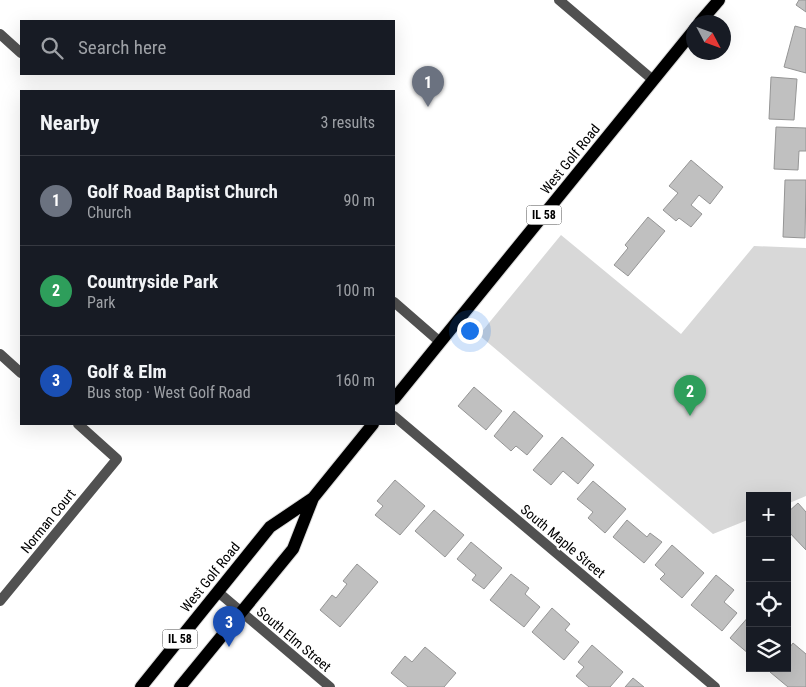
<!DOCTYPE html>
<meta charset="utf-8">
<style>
body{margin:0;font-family:"Roboto Condensed",sans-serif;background:#242831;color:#f1f3f6}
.controls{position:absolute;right:15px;bottom:15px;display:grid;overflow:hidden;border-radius:0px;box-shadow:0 5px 20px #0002}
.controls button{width:45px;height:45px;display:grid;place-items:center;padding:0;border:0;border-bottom:1px solid #363941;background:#171b24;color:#f1f3f6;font:25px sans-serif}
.compass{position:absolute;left:686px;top:15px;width:45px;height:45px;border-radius:50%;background:#171b24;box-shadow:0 5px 20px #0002;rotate:131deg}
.you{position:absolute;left:469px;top:330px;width:18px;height:18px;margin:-12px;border:4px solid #fff;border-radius:50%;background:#1a73e8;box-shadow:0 0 0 8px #1a73e833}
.badge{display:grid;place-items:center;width:32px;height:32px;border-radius:50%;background:#0f766e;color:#fff;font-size:16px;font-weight:700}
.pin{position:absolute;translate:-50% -41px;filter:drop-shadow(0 1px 2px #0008)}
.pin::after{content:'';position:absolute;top:26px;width:18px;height:15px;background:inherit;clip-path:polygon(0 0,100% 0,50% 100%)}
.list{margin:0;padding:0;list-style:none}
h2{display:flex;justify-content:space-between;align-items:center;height:65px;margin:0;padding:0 20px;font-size:21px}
h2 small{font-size:16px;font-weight:400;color:#9ea1a6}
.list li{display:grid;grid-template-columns:32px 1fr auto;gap:15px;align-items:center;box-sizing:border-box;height:90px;padding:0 20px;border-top:1px solid #363941}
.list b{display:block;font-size:19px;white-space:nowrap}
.list p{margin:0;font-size:16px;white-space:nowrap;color:#9ea1a6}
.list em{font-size:16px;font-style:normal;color:#9ea1a6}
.icon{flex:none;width:28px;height:28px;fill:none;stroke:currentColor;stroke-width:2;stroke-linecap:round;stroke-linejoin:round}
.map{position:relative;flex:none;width:806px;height:687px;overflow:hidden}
.search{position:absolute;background:#171b24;box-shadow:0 5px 20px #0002;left:20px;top:20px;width:375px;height:55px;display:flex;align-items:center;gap:12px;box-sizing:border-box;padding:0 18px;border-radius:0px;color:#9ea1a6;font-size:19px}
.panel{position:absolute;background:#171b24;box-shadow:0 5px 20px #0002;left:20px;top:90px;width:375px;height:335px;border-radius:0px}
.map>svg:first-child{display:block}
.green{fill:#d8d8d8}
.building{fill:#c0c0c0;stroke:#959595}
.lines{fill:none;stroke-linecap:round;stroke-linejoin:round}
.primary-casing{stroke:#dbdbdb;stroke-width:14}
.street{stroke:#515151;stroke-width:10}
.primary{stroke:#000;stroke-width:12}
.labels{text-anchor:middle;stroke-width:4;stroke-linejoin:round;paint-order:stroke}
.shield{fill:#fff;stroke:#4c4c4c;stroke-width:1}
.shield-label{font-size:12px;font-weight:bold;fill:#000}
.street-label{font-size:14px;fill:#000;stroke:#fff}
</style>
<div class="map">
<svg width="806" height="687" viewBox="0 0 806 687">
<rect width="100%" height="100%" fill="#fff"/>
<path class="green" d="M 561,235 L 681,334 L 754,246 L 806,248 L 806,496 L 787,504 L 787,496 L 750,496 L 750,519 L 713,534 L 479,335 Z"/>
<path class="building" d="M 799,0 L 806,0 L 806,12 L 796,5 Z
M 795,26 L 806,29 L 806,73 L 784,67 Z
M 771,77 L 797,79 L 794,120 L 769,119 Z
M 776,127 L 806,128 L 806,151 L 799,151 L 798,170 L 774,169 Z
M 691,160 L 723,187 L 710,204 L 699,195 L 691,205 L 702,214 L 691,227 L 679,218 L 676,221 L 663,210 L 678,193 L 669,186 Z
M 785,180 L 806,180 L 805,238 L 783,237 Z
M 648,217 L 665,231 L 628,276 L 614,265 L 628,248 L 625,245 Z
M 474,387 L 502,411 L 486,430 L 458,406 Z
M 514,411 L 543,436 L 527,455 L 516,446 L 511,451 L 494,436 Z
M 562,437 L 594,465 L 578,484 L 563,471 L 551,485 L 533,470 Z
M 395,480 L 425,506 L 400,535 L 375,515 L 383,506 L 377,501 Z
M 593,481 L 626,509 L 605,533 L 588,518 L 593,512 L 577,499 Z
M 798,503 L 806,512 L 806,550 L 787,530 L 787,513 Z
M 434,510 L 464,535 L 445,557 L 415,531 Z
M 627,520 L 647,537 L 650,533 L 662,542 L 644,563 L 613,537 Z
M 471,542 L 502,568 L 484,589 L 472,580 L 476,575 L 457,559 Z
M 672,545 L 704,573 L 682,598 L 660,579 L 665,574 L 655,565 Z
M 357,564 L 378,582 L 340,627 L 320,610 L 332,595 L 336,598 L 347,584 L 343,581 Z
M 511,574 L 529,588 L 525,594 L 540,607 L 524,627 L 490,600 Z
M 716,575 L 734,590 L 724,602 L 737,613 L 722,631 L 691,605 Z
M 552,608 L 570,624 L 565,630 L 579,642 L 564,660 L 532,632 Z
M 750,615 L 750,654 L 749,654 L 730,638 Z
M 793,643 L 806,654 L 806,687 L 788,687 L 770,672 L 773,668 L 787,668 L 787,651 Z
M 592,645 L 623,672 L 610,687 L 589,687 L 576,676 L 584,667 L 578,662 Z
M 425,647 L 456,673 L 444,687 L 408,687 L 391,673 L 405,656 L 412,662 Z
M 633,678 L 644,687 L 625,687 Z"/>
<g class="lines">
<g class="primary-casing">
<path id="primary" d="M 700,22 L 719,0
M 394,399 L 694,30
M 141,687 L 270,527 L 313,498
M 180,687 L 293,549 L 313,498 L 373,424"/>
</g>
<path class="street" d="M 559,0 L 653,80
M 0,34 L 21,53
M 394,302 L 440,342
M 0,354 L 21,373
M 394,416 L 715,687
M 218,592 L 330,687
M 0,601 L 117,459 L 78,424"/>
<use href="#primary" class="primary"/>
</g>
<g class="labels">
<g class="shield">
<rect x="526.5" y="205.5" width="35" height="19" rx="4"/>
<rect x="162.5" y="629.5" width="35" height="19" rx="4"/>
</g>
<g class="shield-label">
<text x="544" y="219">IL 58</text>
<text x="180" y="643">IL 58</text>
</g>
<g class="street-label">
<text transform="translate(570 159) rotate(-51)" y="5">West Golf Road</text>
<text transform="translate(48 521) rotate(-51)" y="5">Norman Court</text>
<text transform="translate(563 541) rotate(40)" y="5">South Maple Street</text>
<text transform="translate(210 577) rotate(-51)" y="5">West Golf Road</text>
<text transform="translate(294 639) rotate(40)" y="5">South Elm Street</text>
</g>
</g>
</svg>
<div class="controls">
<button>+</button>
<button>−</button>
<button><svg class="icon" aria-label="locate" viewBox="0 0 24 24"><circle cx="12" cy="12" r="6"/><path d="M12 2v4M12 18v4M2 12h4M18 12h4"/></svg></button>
<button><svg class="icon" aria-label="layers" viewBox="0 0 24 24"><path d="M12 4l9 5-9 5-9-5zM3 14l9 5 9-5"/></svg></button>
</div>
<svg class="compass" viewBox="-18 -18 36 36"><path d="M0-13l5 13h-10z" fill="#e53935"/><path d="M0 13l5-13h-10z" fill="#9ea1a6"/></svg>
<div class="you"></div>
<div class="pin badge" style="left:428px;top:107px;background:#6b7280">1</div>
<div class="pin badge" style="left:690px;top:416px;background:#2e9e5b">2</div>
<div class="pin badge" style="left:229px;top:647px;background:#1a4fb4">3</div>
<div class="search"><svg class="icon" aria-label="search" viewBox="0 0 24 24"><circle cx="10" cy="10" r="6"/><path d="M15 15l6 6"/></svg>Search here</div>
<section class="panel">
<h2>Nearby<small>3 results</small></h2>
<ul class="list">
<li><span class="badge" style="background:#6b7280">1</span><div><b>Golf Road Baptist Church</b><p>Church</p></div><em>90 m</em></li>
<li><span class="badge" style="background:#2e9e5b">2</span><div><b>Countryside Park</b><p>Park</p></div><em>100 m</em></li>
<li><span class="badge" style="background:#1a4fb4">3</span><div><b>Golf &amp; Elm</b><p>Bus stop · West Golf Road</p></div><em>160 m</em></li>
</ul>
</section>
</div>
